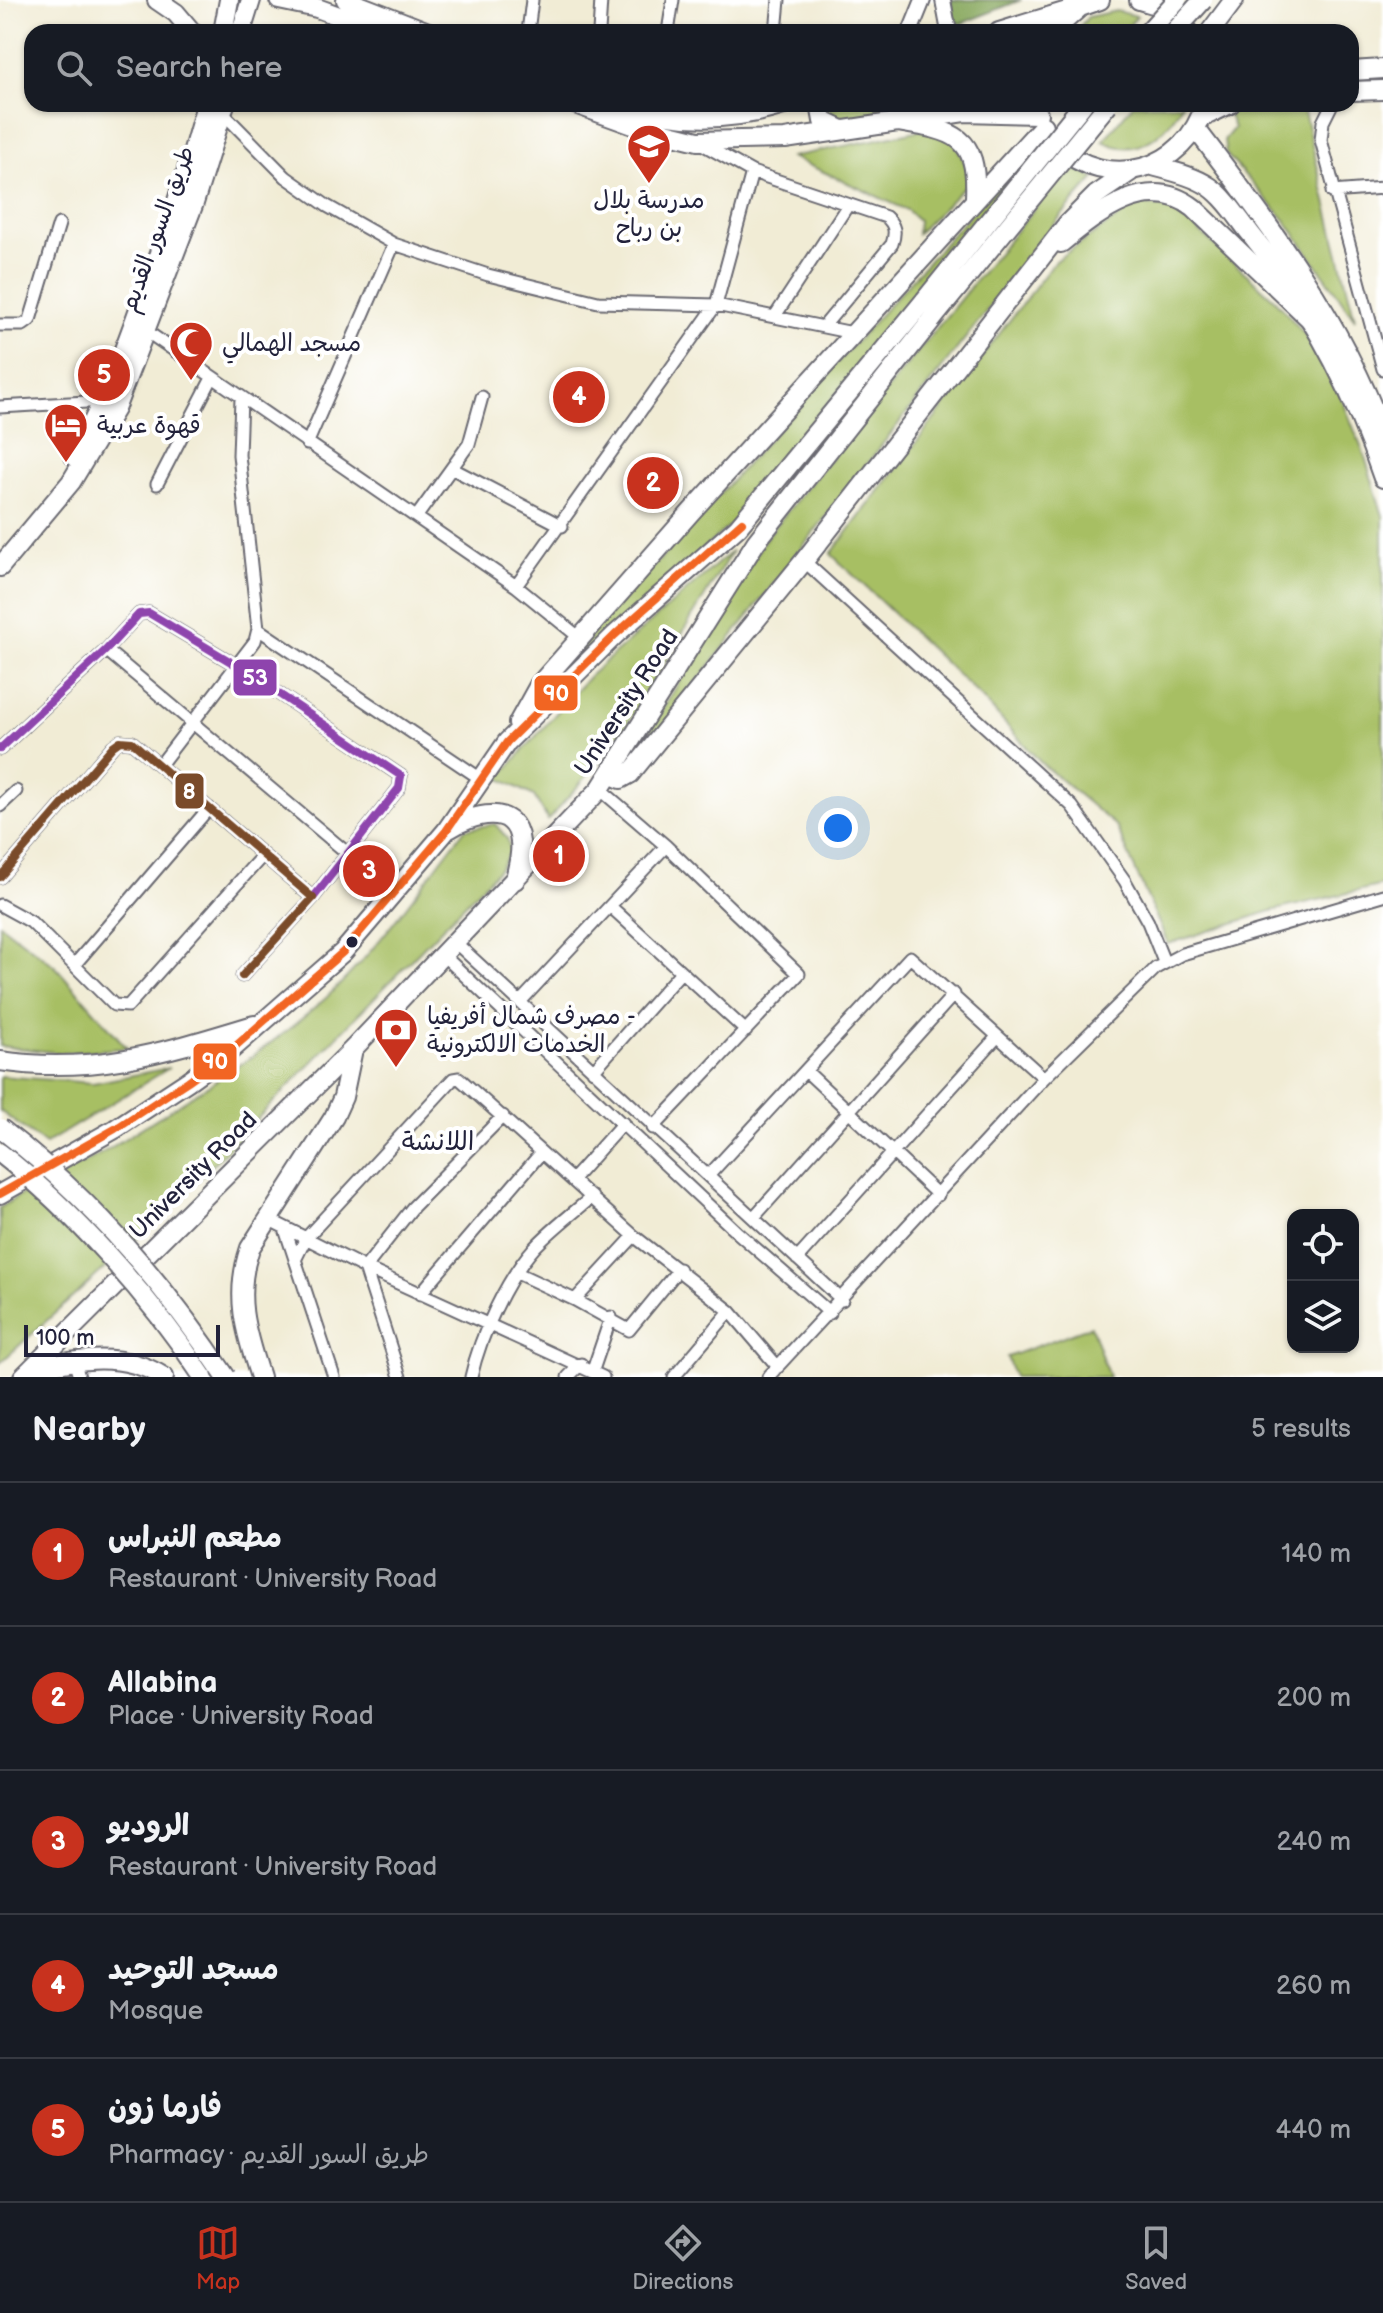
<!DOCTYPE html>
<meta charset="utf-8">
<style>
body{margin:0;font-family:"Balsamiq Sans","Playpen Sans Arabic",sans-serif;background:#20242c;color:#f1f3f6}
.controls{position:absolute;right:24px;bottom:24px;display:grid;overflow:hidden;border-radius:16px;box-shadow:0 2px 6px #0004}
.controls button{width:72px;height:72px;display:grid;place-items:center;padding:0;border:0;border-bottom:2px solid #363941;background:#171b24;color:#f1f3f6;font:40px sans-serif}
.scale{position:absolute;left:24px;bottom:20px;width:196px;box-sizing:border-box;padding-left:8px;border:4px solid #22223b;border-top:0;font-size:22px;line-height:28px;white-space:nowrap;color:#22223b;-webkit-text-stroke:6px #fff;paint-order:stroke}
.you{position:absolute;left:838px;top:828px;width:28px;height:28px;margin:-20px;border:6px solid #fff;border-radius:50%;background:#1a73e8;box-shadow:0 0 0 12px #1a73e833}
.badge{display:grid;place-items:center;width:52px;height:52px;border-radius:50%;background:#c8321e;color:#fff;font-size:26px;font-weight:700}
.pin{position:absolute;translate:-50% -50%;border:4px solid #fff;box-shadow:0 2px 8px #0006}
.list{margin:0;padding:0;list-style:none}
h2{display:flex;justify-content:space-between;align-items:center;height:104px;margin:0;padding:0 32px;font-size:34px}
h2 small{font-size:26px;font-weight:400;color:#9ea1a6}
.list li{display:grid;grid-template-columns:52px 1fr auto;gap:24px;align-items:center;box-sizing:border-box;height:144px;padding:0 32px;border-top:2px solid #363941}
.list b{display:block;font-size:30px;white-space:nowrap}
.list p{margin:0;font-size:26px;white-space:nowrap;color:#9ea1a6}
.list em{font-size:26px;font-style:normal;color:#9ea1a6}
.icon{flex:none;width:44px;height:44px;fill:none;stroke:currentColor;stroke-width:2;stroke-linecap:round;stroke-linejoin:round}
.map{position:relative;flex:none;width:1383px;height:1377px;overflow:hidden}
.search{position:absolute;background:#171b24;box-shadow:0 2px 6px #0004;left:24px;right:24px;top:24px;height:88px;display:flex;align-items:center;gap:20px;box-sizing:border-box;padding:0 28px;border-radius:24px;color:#9ea1a6;font-size:30px}
.sheet{height:824px;background:#171b24}
nav{display:flex;justify-content:space-around;align-items:center;box-sizing:border-box;height:112px;border-top:2px solid #363941;background:#171b24;font-size:22px;color:#9ea1a6}
nav a{display:grid;justify-items:center;gap:4px}
nav .on{color:#c8321e}
.map>svg:first-child{display:block}
.green{fill:#a7bf64;stroke:#647050;stroke-width:2}
.forest{fill:#85a65a;stroke:#54644a;stroke-width:2}
.lines{fill:none;stroke-linecap:round;stroke-linejoin:round}
.minor-casing{stroke:#6a6971;stroke-width:15}
.tertiary-casing{stroke:#6a6971;stroke-width:18}
.primary-casing{stroke:#6a6971;stroke-width:22}
.trunk-casing{stroke:#6a6971;stroke-width:22}
.minor{stroke:#fff;stroke-width:11}
.tertiary{stroke:#fff;stroke-width:14}
.primary{stroke:#fff;stroke-width:18}
.trunk{stroke:#fff;stroke-width:18}
.trunk-bridge-casing{stroke:#6a6971;stroke-width:22;stroke-linecap:butt}
.trunk-bridge{stroke:#fff;stroke-width:18}
.bus-1-casing{stroke:#fff;stroke-width:14}
.bus-2-casing{stroke:#fff;stroke-width:14}
.bus-3-casing{stroke:#fff;stroke-width:14}
.bus-1{stroke:#8e44ad;stroke-width:8}
.bus-2{stroke:#7a4b2a;stroke-width:8}
.bus-3{stroke:#f26522;stroke-width:8}
.bus-dot{fill:#22223b;stroke:#fff;stroke-width:3}
.labels{text-anchor:middle;stroke-width:8;stroke-linejoin:round;paint-order:stroke}
.poi-label{font-size:24px;fill:#22223b;stroke:#fff;text-anchor:start}
.street-label{font-size:24px;fill:#22223b;stroke:#fff}
.neighbourhood-label{font-size:26px;fill:#22223b;stroke:#fff}
.line-badge{stroke:#fff;stroke-width:3}
.badge-label{font-size:22px;text-anchor:middle;font-weight:bold;fill:#fff}
</style>
<div class="map">
<svg width="1383" height="1377" viewBox="0 0 1383 1377">
<rect width="100%" height="100%" fill="#fff"/>
<filter id="ink" filterUnits="userSpaceOnUse"><feTurbulence type="fractalNoise" baseFrequency=".0125" numOctaves="2"/><feDisplacementMap in="SourceGraphic" scale="16" xChannelSelector="R" yChannelSelector="G"/><feConvolveMatrix kernelMatrix="1 2 1 2 8 2 1 2 1" color-interpolation-filters="sRGB"/></filter>
<filter id="wash" filterUnits="userSpaceOnUse"><feTurbulence type="fractalNoise" baseFrequency=".006" numOctaves="4" result="noise"/><feDisplacementMap in="SourceGraphic" scale="32" xChannelSelector="R" yChannelSelector="G"/><feGaussianBlur stdDeviation="1.8" result="paint"/><feColorMatrix in="noise" values="0 0 0 0 0 0 0 0 0 0 0 0 0 0 0 0 0 1.4 0 .05"/><feComposite in="paint" operator="in"/></filter>
<g filter="url(#wash)">
<rect width="100%" height="100%" fill="#f1ecd5"/>
<path class="green" d="M 1116,11 L 1137,16 L 1124,32 L 1075,32 L 1088,17 Z
M 844,104 L 952,104 L 831,119 L 827,110 Z
M 1133,104 L 1182,104 C 1166,134 1137,160 1103,141 Z
M 1248,104 L 1302,104 L 1355,319 L 1286,221 L 1226,154 L 1224,140 L 1234,128 L 1228,113 Z
M 921,130 L 951,133 L 972,179 L 917,234 L 918,220 L 907,210 L 791,157 Z
M 1034,143 L 1041,149 L 800,437 L 739,517 L 553,683 L 591,633 L 683,535 Z
M 1069,166 L 1095,178 L 1060,217 L 657,733 L 649,732 L 765,539 Z
M 1139,203 L 1176,210 L 1275,300 L 1314,345 L 1333,376 L 1365,457 L 1383,516 L 1383,885 L 1271,911 L 1168,944 L 1116,826 L 1041,763 L 982,698 L 831,554 L 1055,261 Z
M 732,551 L 616,743 L 548,820 L 534,796 L 499,778 L 589,676 Z
M 495,824 L 507,838 L 511,852 L 498,870 L 169,1210 L 0,1363 L 0,1208 C 35,1183 76,1170 112,1147 C 184,1100 262,1056 326,998 C 379,949 421,885 465,829 Z
M 0,924 L 55,966 L 127,1048 L 61,1053 L 0,1046 Z
M 169,1068 L 45,1144 L 0,1111 L 0,1076 L 93,1083 Z
M 1091,1326 L 1109,1377 L 1014,1377 L 1007,1357 Z"/>
<path class="forest" d="M 951,0 L 1021,0 L 960,24 L 950,16 Z"/>
</g>
<g filter="url(#ink)">
<g class="lines">
<g class="minor-casing">
<path id="minor" d="M 528,32 L 532,0
M 599,32 L 601,0
M 668,32 L 673,0
M 776,32 L 779,0
M 1332,104 L 1323,122 L 1321,140 L 1383,369
M 223,113 L 286,177 L 327,206 L 394,244 L 488,275 L 598,302 L 716,305 L 853,333
M 702,144 L 752,172 L 886,217 C 895,225 896,232 892,244 L 824,326
M 1332,192 L 1383,188
M 775,316 L 848,205
M 0,325 L 23,325 L 30,320 L 59,224
M 146,331 L 516,586 L 580,638
M 0,407 L 104,401
M 307,444 L 394,244
M 453,469 L 562,526
M 157,484 L 212,378
M 417,516 L 469,444 L 482,397
M 804,561 L 1072,806 L 1125,881 L 1148,922 L 1164,962
M 516,586 L 716,305 L 752,172
M 258,629 L 481,779
M 106,650 L 346,852
M 0,749 L 106,650 L 139,614 L 149,613 L 236,665 L 401,776 L 399,788 L 313,898
M 160,765 L 255,641 L 258,629 L 239,455 L 241,398
M 600,789 L 666,846 L 799,974 L 653,1128
M 0,806 L 16,791
M 0,877 L 113,746 L 120,741 L 132,742 L 313,898 L 242,976
M 0,905 L 31,922 L 114,1005 L 128,1006 L 263,855
M 611,907 L 746,1031
M 456,943 L 842,1300
M 444,956 L 738,1233 L 830,1313
M 76,963 L 209,808
M 520,1002 L 666,846
M 593,1071 L 681,972
M 806,1071 L 938,1195
M 709,1175 L 910,957 L 1044,1078
M 573,1179 L 623,1123
M 754,1217 L 954,994
M 268,1219 L 365,1268 L 603,1377
M 285,1229 L 334,1377
M 797,1259 L 997,1037
M 295,1260 L 306,1238 L 453,1079 L 459,1078 L 634,1236 L 730,1311 L 778,1367
M 517,1273 L 575,1300 L 634,1236
M 420,1294 L 541,1153
M 575,1300 L 629,1330 L 679,1269
M 74,1360 L 79,1377
M 593,1370 L 611,1317
M 400,1377 L 365,1268 L 413,1207 L 503,1116
M 471,1377 C 480,1336 507,1278 535,1247 C 552,1229 573,1213 592,1197
M 568,1377 L 581,1364
M 674,1377 L 730,1311
M 768,1377 L 1044,1078 L 1156,968 L 1182,954 L 1383,895"/>
</g>
<g class="tertiary-casing">
<path id="tertiary" d="M 943,0 L 949,32
M 910,32 L 923,0"/>
</g>
<g class="primary-casing">
<path id="primary" d="M 157,0 L 176,13 L 192,32
M 279,0 L 317,8 L 382,32
M 346,0 L 428,32
M 1139,0 L 1159,6 L 1189,32
M 223,32 L 229,0
M 241,32 L 251,0
M 999,32 L 1080,7
M 1052,32 L 1080,7 L 1100,0
M 1351,71 L 1383,69
M 1351,91 L 1383,90
M 575,104 L 633,125 L 698,141 L 785,139 L 964,112 L 1038,114
M 619,104 C 675,122 732,122 787,104
M 820,104 L 823,121 L 842,130
M 1201,118 L 1230,104
M 1196,129 C 1270,225 1341,319 1383,434
M 1057,145 C 1107,193 1186,171 1205,104
M 1153,166 C 1171,171 1194,176 1210,187 C 1226,198 1238,218 1250,233 C 1310,307 1353,389 1383,478
M 74,456 C 105,405 125,348 145,292 C 168,230 189,168 206,104
M 0,567 L 71,482 L 115,409 L 194,203 L 225,104"/>
</g>
<g class="trunk-casing">
<path id="trunk" d="M 1210,32 L 1234,0
M 898,122 C 954,131 978,134 975,197
M 1061,243 C 1098,213 1148,172 1194,208 L 1313,322
M 518,723 L 539,685 L 691,512 L 1043,126
M 612,775 L 621,779 L 630,774 L 804,561 L 1068,223 L 1096,195 L 1130,172
M 449,829 C 471,815 516,801 520,842 C 522,854 517,868 515,880
M 0,1061 C 94,1075 165,1052 254,1025
M 0,1194 L 115,1129 L 188,1081 L 231,1050 L 343,952 L 446,831 L 507,742 L 615,635 L 738,527 L 925,300
M 31,1369 C 77,1360 121,1350 164,1377
M 23,1377 L 353,1049 L 600,789 L 756,542 L 939,311
M 260,1377 C 245,1331 234,1295 250,1248 L 334,1117 L 343,1097 L 353,1049"/>
</g>
<use href="#minor" class="minor"/>
<use href="#tertiary" class="tertiary"/>
<use href="#primary" class="primary"/>
<use href="#trunk" class="trunk"/>
<g class="trunk-bridge-casing">
<path id="trunk-bridge" d="M 1148,32 L 1177,0
M 1174,32 L 1203,0
M 925,300 L 1083,104
M 939,311 L 1108,104
M 0,1128 C 91,1198 163,1282 226,1377
M 0,1153 C 74,1211 152,1299 203,1377"/>
</g>
<use href="#trunk-bridge" class="trunk-bridge"/>
<g class="bus-1-casing">
<path id="bus-1" d="M 0,749 L 106,650 L 139,614 L 149,613 L 236,665 L 401,776 L 399,788 L 313,898"/>
</g>
<g class="bus-2-casing">
<path id="bus-2" d="M 0,877 L 113,746 L 120,741 L 132,742 L 313,898 L 242,976"/>
</g>
<g class="bus-3-casing">
<path id="bus-3" d="M 0,1194 L 115,1129 L 188,1081 L 231,1050 L 343,952 L 446,831 L 507,742 L 615,635 L 742,522"/>
</g>
<use href="#bus-1" class="bus-1"/>
<use href="#bus-2" class="bus-2"/>
<use href="#bus-3" class="bus-3"/>
</g>
</g>
<defs>
<g id="school-pin" transform="scale(2.3)"><path d="M0 17L-7.5 6A9.5 9.5 0 1 1 7.5 6Z" fill="#c8321e" stroke="#fff"/><path d="M0-5L7-2L0 1L-7-2ZM-4 1L0 2.5L4 1V4Q0 6-4 4Z" fill="#fff"/></g>
<g id="mosque-pin" transform="scale(2.3)"><path d="M0 17L-7.5 6A9.5 9.5 0 1 1 7.5 6Z" fill="#c8321e" stroke="#fff"/><path d="M3.5-4.9A6 6 0 1 0 3.5 4.9A5 5 0 1 1 3.5-4.9Z" fill="#fff"/></g>
<g id="hotel-pin" transform="scale(2.3)"><path d="M0 17L-7.5 6A9.5 9.5 0 1 1 7.5 6Z" fill="#c8321e" stroke="#fff"/><path d="M-6-4.5h1.5V1H6V5H4.5V3h-9V5H-6ZM-4 0a1.8 1.8 0 1 1 3.6 0ZM.5 0V-2.5h3Q6-2.5 6 0Z" fill="#fff"/></g>
<g id="bank-pin" transform="scale(2.3)"><path d="M0 17L-7.5 6A9.5 9.5 0 1 1 7.5 6Z" fill="#c8321e" stroke="#fff"/><path d="M-6-4H6V4H-6ZM0-2.3a2.3 2.3 0 1 0 0 4.6a2.3 2.3 0 1 0 0-4.6Z" fill="#fff"/></g>
</defs>
<g fill-rule="evenodd">
<use href="#school-pin" x="649" y="146"/>
<use href="#mosque-pin" x="191" y="343"/>
<use href="#hotel-pin" x="66" y="425"/>
<use href="#bank-pin" x="396" y="1030"/>
</g>
<circle class="bus-dot" cx="352" cy="942" r="7"/>
<g class="labels">
<g class="poi-label">
<text x="649" y="208" text-anchor="middle">مدرسة بلال<tspan x="649" dy="28">بن رباح</tspan></text>
<text x="222" y="351">مسجد الهمالي</text>
<text x="97" y="433">قهوة عربية</text>
<text x="427" y="1024">مصرف شمال أفريفيا -<tspan x="427" dy="28">الخدمات الالكترونية</tspan></text>
</g>
<g class="street-label">
<text transform="translate(157 229) rotate(-70)" y="8">طريق السور القديم</text>
<text transform="translate(626 702) rotate(-57)" y="8">University Road</text>
<text transform="translate(193 1175) rotate(-45)" y="8">University Road</text>
</g>
<g class="neighbourhood-label">
<text x="438" y="1150">اللانشة</text>
</g>
</g>
<g class="line-badge">
<rect x="232" y="658" width="46" height="39" rx="8" fill="#8e44ad"/>
<rect x="533" y="674" width="46" height="38" rx="8" fill="#f26522"/>
<rect x="174" y="772" width="31" height="38" rx="8" fill="#7a4b2a"/>
<rect x="192" y="1042" width="46" height="39" rx="8" fill="#f26522"/>
</g>
<g class="badge-label">
<text x="255" y="685">53</text>
<text x="556" y="701">90</text>
<text x="189" y="799">8</text>
<text x="215" y="1069">90</text>
</g>
</svg>
<div class="controls">
<button><svg class="icon" aria-label="locate" viewBox="0 0 24 24"><circle cx="12" cy="12" r="6"/><path d="M12 2v4M12 18v4M2 12h4M18 12h4"/></svg></button>
<button><svg class="icon" aria-label="layers" viewBox="0 0 24 24"><path d="M12 4l9 5-9 5-9-5zM3 14l9 5 9-5"/></svg></button>
</div>
<div class="scale">100 m</div>
<div class="you"></div>
<div class="pin badge" style="left:559px;top:856px">1</div>
<div class="pin badge" style="left:653px;top:483px">2</div>
<div class="pin badge" style="left:369px;top:871px">3</div>
<div class="pin badge" style="left:579px;top:397px">4</div>
<div class="pin badge" style="left:104px;top:375px">5</div>
<div class="search"><svg class="icon" aria-label="search" viewBox="0 0 24 24"><circle cx="10" cy="10" r="6"/><path d="M15 15l6 6"/></svg>Search here</div>
</div>
<section class="sheet">
<h2>Nearby<small>5 results</small></h2>
<ul class="list">
<li><span class="badge">1</span><div><b>مطعم النبراس</b><p>Restaurant · University Road</p></div><em>140 m</em></li>
<li><span class="badge">2</span><div><b>Allabina</b><p>Place · University Road</p></div><em>200 m</em></li>
<li><span class="badge">3</span><div><b>الروديو</b><p>Restaurant · University Road</p></div><em>240 m</em></li>
<li><span class="badge">4</span><div><b>مسجد التوحيد</b><p>Mosque</p></div><em>260 m</em></li>
<li><span class="badge">5</span><div><b>فارما زون</b><p>Pharmacy · طريق السور القديم</p></div><em>440 m</em></li>
</ul>
</section>
<nav>
<a class="on"><svg class="icon" aria-label="map" viewBox="0 0 24 24"><path d="M3 6l6-2 6 2 6-2v14l-6 2-6-2-6 2zM9 4v14M15 6v14"/></svg>Map</a>
<a><svg class="icon" aria-label="directions" viewBox="0 0 24 24"><path d="M12 3l9 9-9 9-9-9zM9 14v-3h6M13 9l2 2-2 2"/></svg>Directions</a>
<a><svg class="icon" aria-label="saved" viewBox="0 0 24 24"><path d="M7 4h10v16l-5-4-5 4z"/></svg>Saved</a>
</nav>
